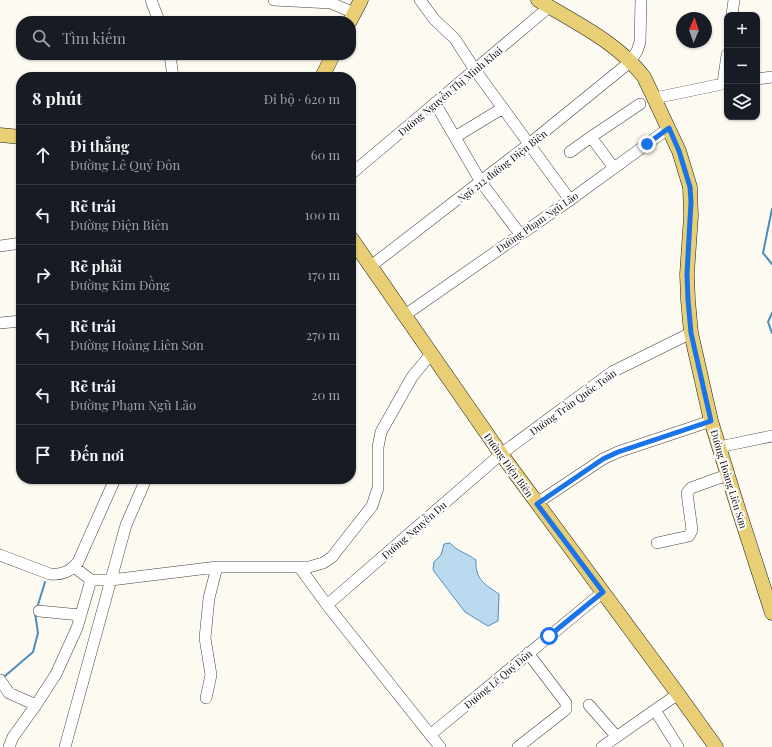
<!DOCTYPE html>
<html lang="vi">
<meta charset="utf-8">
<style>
body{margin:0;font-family:"Playfair Display",serif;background:#242831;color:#f1f3f6}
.controls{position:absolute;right:12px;top:12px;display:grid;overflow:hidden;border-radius:8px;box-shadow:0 1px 3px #0004}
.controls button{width:36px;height:36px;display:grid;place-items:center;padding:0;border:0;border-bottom:1px solid #363941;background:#171b24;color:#f1f3f6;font:20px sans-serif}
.compass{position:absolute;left:676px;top:12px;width:36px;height:36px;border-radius:50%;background:#171b24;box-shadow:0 1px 3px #0004;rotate:2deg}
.stop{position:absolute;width:12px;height:12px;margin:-9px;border:3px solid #1a73e8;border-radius:50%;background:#fff}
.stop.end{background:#1a73e8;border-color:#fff;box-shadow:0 1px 4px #0008}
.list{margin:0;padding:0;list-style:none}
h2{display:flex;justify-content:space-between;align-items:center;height:52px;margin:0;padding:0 16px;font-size:17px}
h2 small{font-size:13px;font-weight:400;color:#9ea1a6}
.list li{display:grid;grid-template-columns:26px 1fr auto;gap:12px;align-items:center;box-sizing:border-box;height:60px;padding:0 16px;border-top:1px solid #363941}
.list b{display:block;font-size:15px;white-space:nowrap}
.list p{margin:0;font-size:13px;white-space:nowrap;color:#9ea1a6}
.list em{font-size:13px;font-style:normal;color:#9ea1a6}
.icon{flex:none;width:22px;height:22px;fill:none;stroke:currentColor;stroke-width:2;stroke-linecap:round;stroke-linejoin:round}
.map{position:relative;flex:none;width:772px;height:747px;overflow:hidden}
.search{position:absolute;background:#171b24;box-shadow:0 1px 3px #0004;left:16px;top:16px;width:340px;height:44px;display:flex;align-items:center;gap:10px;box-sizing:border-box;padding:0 14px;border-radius:16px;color:#9ea1a6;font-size:15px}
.panel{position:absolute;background:#171b24;box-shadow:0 1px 3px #0004;left:16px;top:72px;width:340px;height:412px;border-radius:16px}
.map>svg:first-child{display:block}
.water{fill:#bbdaef;stroke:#4b8dbd}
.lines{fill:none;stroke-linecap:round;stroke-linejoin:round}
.stream{stroke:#4b8dbd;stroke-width:2}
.minor-casing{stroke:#414141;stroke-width:12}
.major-casing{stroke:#1f1f1f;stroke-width:15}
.minor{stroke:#fff;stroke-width:11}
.major{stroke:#e8cf76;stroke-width:14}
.route{stroke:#1a73e8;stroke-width:5}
.labels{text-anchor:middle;stroke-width:4;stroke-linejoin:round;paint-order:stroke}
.street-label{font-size:10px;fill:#0e0e0e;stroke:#fff}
</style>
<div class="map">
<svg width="772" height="747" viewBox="0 0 772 747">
<rect width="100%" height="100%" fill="#fdfbf1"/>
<path class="water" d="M 450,543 C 458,552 467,553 476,560 C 475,579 484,584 499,594 L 498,621 L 488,626 L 465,612 L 433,570 L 434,562 L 441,555 L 444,544 Z"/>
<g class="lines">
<path class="stream" d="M 772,209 L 763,253 L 772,264
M 772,313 L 768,322 L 772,333
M 37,608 L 45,582
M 5,676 L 33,652 L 38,633 L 35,613"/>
<g class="minor-casing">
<path id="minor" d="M 151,0 L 159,21
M 274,0 L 331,3 L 354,13
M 420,0 L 434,19 L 455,39 L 475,70 L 570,200
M 732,15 L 734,0
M 170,55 L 173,77
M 757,79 L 772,77
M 723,83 L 727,55
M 655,98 L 727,83
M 435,103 L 481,182 L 520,234
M 455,137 L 503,108
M 570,152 L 591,137
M 614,168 L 591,137 L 640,104
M 351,174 L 549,7
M 0,246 L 21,243
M 371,266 L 529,144 L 630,62 L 637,51 L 640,42 L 641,0
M 405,315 L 570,200 L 669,128
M 0,323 L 21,321
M 719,447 L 772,436
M 537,503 L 603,459 L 618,452 L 711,421
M 657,543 L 689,536 L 692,530 L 687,493 L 691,488 L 727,475
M 0,555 L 50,574 C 62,575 70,572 78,562 L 115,479
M 74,567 L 91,580 L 111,580 L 217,567 L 309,567 L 323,563 L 332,557 L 372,506 L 378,488 L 378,447 L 381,432 L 412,377 L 431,354
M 300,568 L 327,605 L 440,747
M 327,605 L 501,454 L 612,372 L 691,333
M 39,611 L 80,615
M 0,680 L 9,693 L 36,705
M 206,698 L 211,675 L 205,638 L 209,598 L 217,567
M 589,705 L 616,736
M 655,710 L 678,747
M 430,735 L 603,592
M 9,747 L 13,737 L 36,705 L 56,674 L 77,628 L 91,580
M 65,747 L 126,525 L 146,479
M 518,747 L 564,711 L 566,709 L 566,703 L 528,653
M 602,747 L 678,694"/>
</g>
<g class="major-casing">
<path id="major" d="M 538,0 C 576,23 617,42 644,77 L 679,151 L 690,187 L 691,216 L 687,274 L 688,300 L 691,333 L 711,421 L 738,508 L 772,613
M 350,21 L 361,0
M 322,77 L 333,55
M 0,135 L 21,137
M 351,238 L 501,454 L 678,694 L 716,747"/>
</g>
<use href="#minor" class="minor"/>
<use href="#major" class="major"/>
</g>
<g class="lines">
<path class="route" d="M 549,636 L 603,592 L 537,504 L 603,459 L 618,452 L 711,421 L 691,333 L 688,300 L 687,274 L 691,202 L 690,187 L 679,151 L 669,128 L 647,144"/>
</g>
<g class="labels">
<g class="street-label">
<text transform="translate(450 91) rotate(-40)" y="4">Đường Nguyễn Thị Minh Khai</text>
<text transform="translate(502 166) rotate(-38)" y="4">Ngõ 212 đường Điện Biên</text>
<text transform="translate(537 222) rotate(-35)" y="4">Đường Phạm Ngũ Lão</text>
<text transform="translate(573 402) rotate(-36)" y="4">Đường Trần Quốc Toản</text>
<text transform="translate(509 465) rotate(54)" y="4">Đường Điện Biên</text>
<text transform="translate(729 479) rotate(73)" y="4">Đường Hoàng Liên Sơn</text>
<text transform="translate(414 530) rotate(-41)" y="4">Đường Nguyễn Du</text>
<text transform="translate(498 679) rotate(-40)" y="4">Đường Lê Quý Đôn</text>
</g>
</g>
</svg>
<div class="controls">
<button>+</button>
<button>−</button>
<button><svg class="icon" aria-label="layers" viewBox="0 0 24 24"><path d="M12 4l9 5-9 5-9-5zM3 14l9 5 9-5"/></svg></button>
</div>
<svg class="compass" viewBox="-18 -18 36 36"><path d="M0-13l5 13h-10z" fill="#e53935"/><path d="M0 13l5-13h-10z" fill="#9ea1a6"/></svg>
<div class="stop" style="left:549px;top:636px"></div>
<div class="stop end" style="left:647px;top:144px"></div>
<div class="search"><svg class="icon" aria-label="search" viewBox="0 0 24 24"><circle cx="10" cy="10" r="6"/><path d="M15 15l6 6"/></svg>Tìm kiếm</div>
<section class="panel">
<h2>8 phút<small>Đi bộ · 620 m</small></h2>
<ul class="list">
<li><svg class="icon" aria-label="ahead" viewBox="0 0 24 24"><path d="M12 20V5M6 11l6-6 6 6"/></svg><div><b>Đi thẳng</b><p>Đường Lê Quý Đôn</p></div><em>60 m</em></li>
<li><svg class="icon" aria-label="left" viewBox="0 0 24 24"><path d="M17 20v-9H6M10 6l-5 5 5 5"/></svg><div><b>Rẽ trái</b><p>Đường Điện Biên</p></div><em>100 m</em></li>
<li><svg class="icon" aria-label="right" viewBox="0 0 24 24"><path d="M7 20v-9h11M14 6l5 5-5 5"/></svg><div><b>Rẽ phải</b><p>Đường Kim Đồng</p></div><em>170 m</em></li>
<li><svg class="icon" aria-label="left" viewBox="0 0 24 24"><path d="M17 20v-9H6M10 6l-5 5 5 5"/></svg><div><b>Rẽ trái</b><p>Đường Hoàng Liên Sơn</p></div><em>270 m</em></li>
<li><svg class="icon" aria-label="left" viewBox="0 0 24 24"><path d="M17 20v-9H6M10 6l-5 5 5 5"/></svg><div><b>Rẽ trái</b><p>Đường Phạm Ngũ Lão</p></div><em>20 m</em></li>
<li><svg class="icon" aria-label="arrive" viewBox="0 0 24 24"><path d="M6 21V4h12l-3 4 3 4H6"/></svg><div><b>Đến nơi</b></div></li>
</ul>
</section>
</div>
